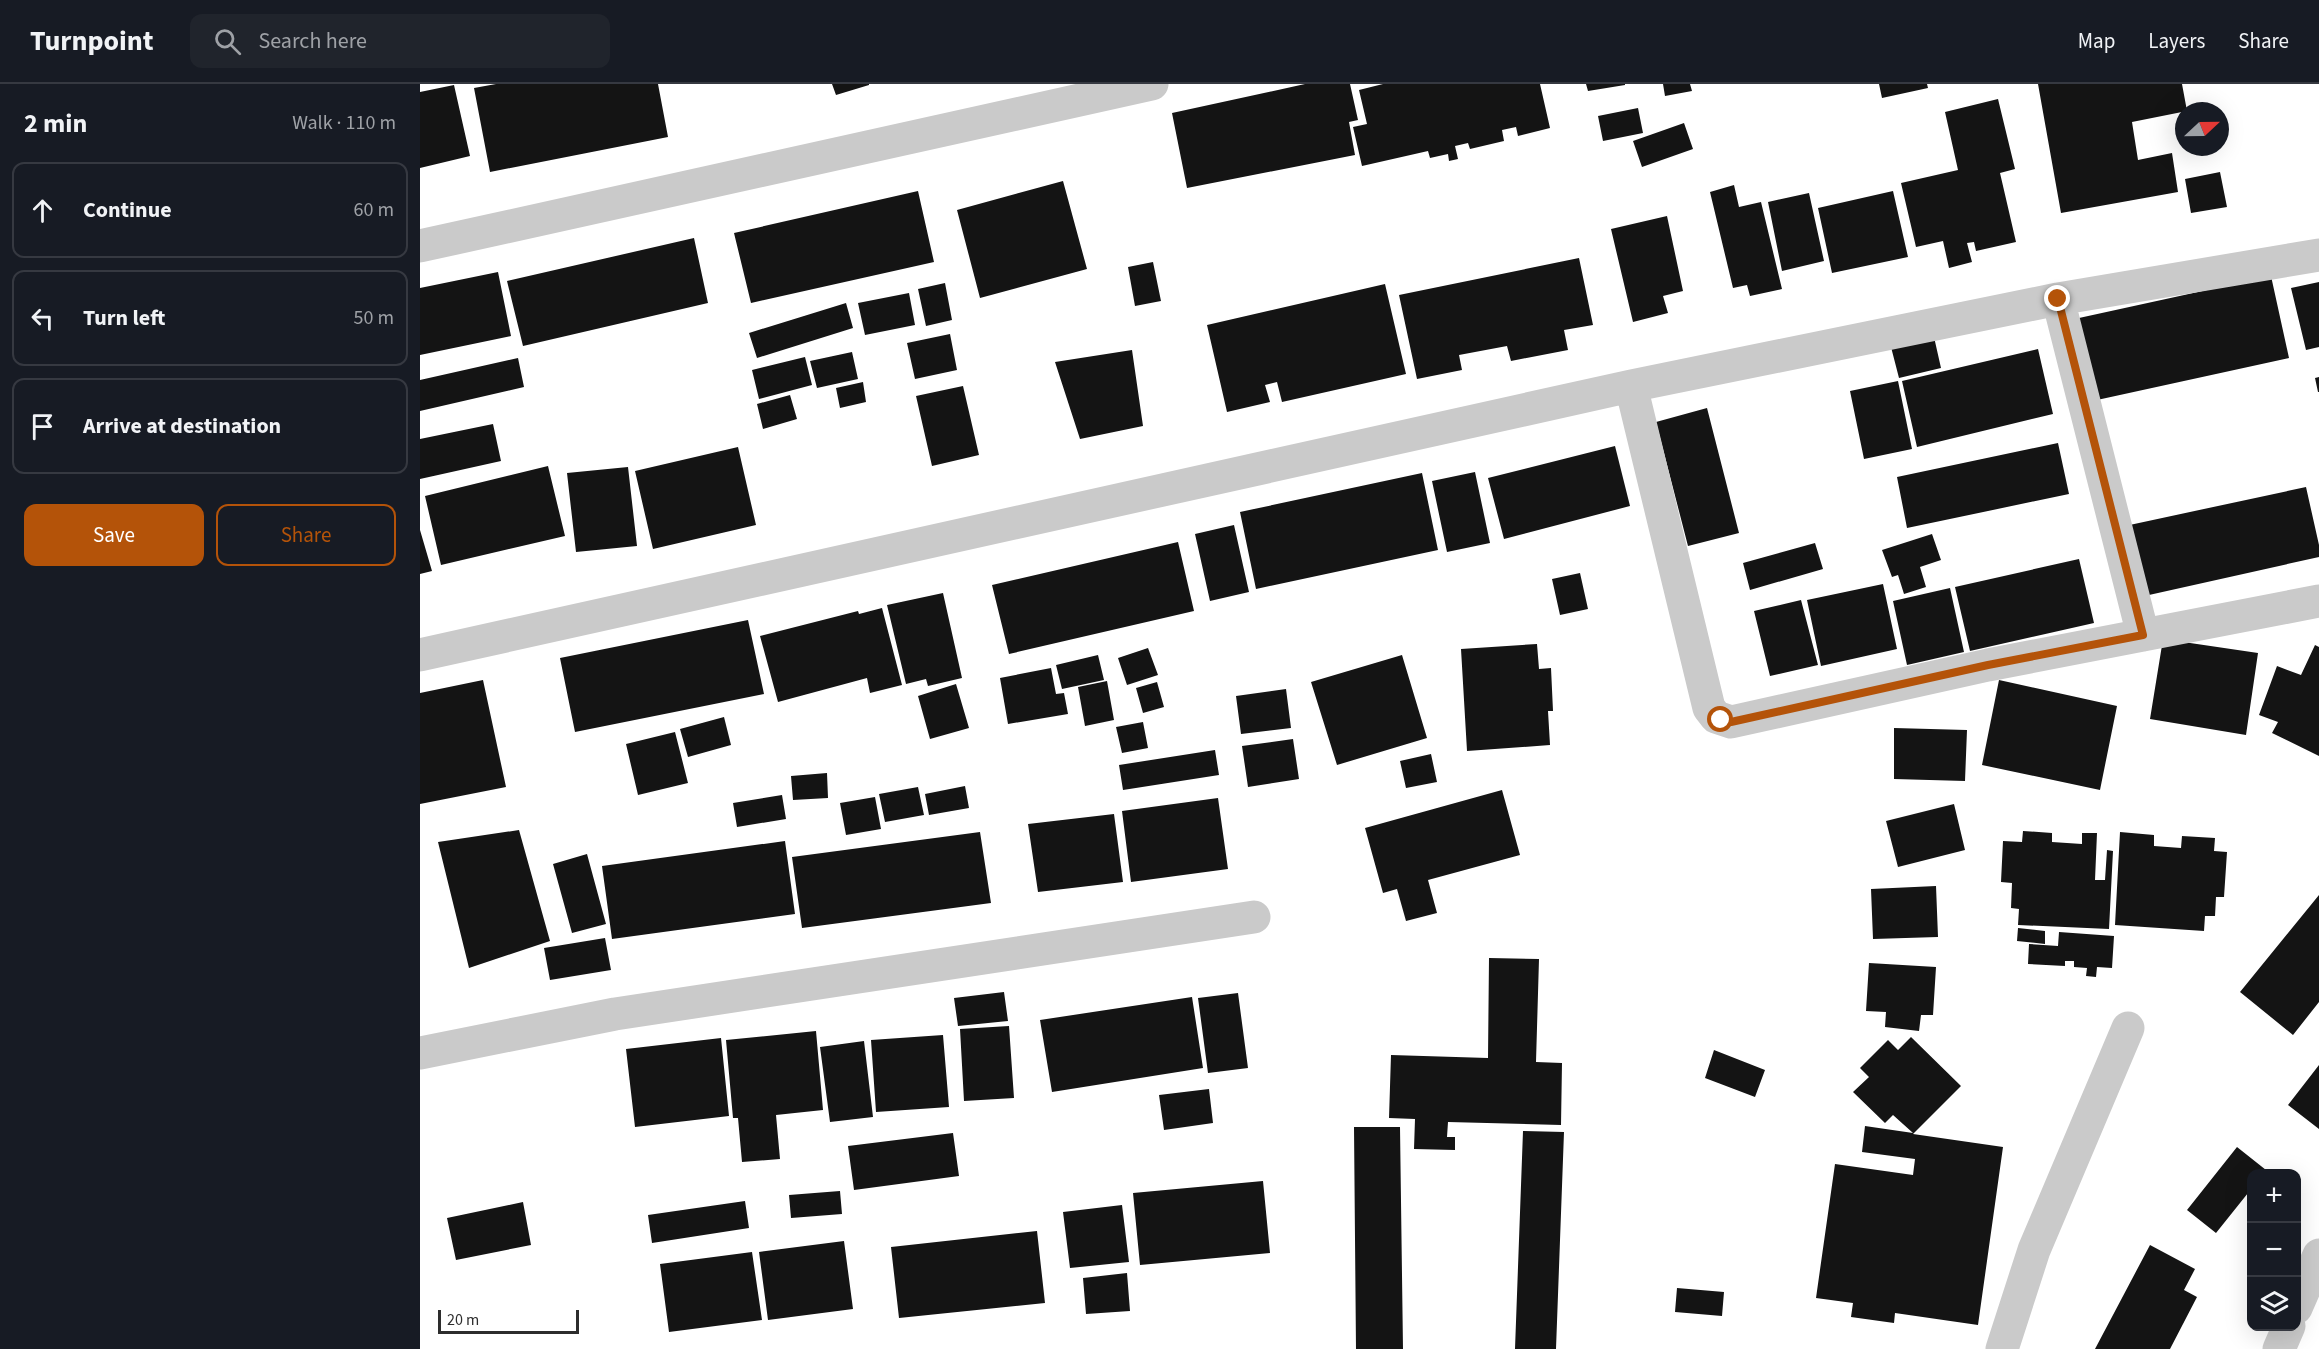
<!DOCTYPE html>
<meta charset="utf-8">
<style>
body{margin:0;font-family:"Source Sans 3",sans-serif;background:#20242c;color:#f1f3f6}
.controls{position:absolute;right:18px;bottom:18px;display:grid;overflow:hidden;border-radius:12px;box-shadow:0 6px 24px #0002}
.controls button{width:54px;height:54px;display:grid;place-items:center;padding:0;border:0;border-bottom:2px solid #363941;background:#171b24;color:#f1f3f6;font:30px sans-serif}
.compass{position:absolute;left:1755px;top:18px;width:54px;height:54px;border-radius:50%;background:#171b24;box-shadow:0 6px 24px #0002;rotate:68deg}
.scale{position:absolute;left:18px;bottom:15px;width:141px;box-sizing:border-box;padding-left:6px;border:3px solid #2d2d2d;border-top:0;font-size:16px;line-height:21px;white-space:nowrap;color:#2d2d2d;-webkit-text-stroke:4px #fff;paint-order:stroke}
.stop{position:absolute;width:18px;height:18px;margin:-14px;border:4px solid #b45309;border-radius:50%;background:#fff}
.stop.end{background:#b45309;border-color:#fff;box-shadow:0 2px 6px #0008}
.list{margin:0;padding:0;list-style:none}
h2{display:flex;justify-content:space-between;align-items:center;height:78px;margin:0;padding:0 24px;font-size:26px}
h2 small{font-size:20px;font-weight:400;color:#9ea1a6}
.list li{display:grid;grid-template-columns:39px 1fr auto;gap:18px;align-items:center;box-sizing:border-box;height:96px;margin:0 12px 12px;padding:0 12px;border:2px solid #363941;border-radius:12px}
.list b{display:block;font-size:22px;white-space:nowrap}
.list em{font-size:20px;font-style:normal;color:#9ea1a6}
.actions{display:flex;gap:12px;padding:18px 24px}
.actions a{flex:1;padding:14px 0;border:2px solid #b45309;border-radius:12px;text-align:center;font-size:21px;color:#b45309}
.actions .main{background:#b45309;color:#fff}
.icon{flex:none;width:33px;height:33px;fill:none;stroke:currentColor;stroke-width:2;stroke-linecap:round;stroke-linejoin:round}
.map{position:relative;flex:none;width:1899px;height:1265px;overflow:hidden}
header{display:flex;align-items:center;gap:36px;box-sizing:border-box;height:84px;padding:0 30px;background:#171b24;border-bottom:2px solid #363941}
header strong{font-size:28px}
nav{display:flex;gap:33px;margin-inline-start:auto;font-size:21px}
.search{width:420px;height:54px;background:#20242c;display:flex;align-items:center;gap:15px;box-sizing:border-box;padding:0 21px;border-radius:12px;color:#9ea1a6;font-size:22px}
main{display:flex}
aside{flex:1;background:#171b24}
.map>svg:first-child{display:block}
.building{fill:#141414}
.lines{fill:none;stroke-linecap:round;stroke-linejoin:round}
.minor{stroke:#cacaca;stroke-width:33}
.route{stroke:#b45309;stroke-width:8}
</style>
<header>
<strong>Turnpoint</strong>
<div class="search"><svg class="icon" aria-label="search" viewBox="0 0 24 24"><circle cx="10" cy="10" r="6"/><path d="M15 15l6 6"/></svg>Search here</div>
<nav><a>Map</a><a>Layers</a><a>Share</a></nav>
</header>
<main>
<aside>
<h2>2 min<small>Walk · 110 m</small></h2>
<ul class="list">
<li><svg class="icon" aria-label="ahead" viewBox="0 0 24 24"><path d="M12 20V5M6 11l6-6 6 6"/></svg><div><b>Continue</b></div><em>60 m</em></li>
<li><svg class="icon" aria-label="left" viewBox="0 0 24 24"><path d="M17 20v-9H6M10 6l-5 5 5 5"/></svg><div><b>Turn left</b></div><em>50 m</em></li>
<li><svg class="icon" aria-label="arrive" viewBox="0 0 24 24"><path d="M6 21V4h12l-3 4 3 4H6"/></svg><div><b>Arrive at destination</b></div></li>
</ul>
<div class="actions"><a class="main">Save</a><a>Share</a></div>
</aside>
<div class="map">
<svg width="1899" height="1265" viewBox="0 0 1899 1265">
<rect width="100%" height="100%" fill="#fff"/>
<path class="building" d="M 76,0 L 238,0 L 248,53 L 70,88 L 54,4 Z
M 412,0 L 449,0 L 449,1 L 416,11 Z
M 885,0 L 930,0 L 938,36 L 929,38 L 935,71 L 767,104 L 752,29 Z
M 963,0 L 1120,0 L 1130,44 L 1098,52 L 1096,43 L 1082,46 L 1084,57 L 1050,65 L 1048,59 L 1035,62 L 1038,75 L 1029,77 L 1028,70 L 1010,74 L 1008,67 L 942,82 L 933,43 L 947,40 L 939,6 Z
M 1166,0 L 1205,0 L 1205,1 L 1168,7 Z
M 1243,0 L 1270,0 L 1272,7 L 1245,12 Z
M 1459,0 L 1507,0 L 1508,4 L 1462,14 Z
M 1618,0 L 1762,0 L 1767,27 L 1712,38 L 1718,76 L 1752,69 L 1758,108 L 1641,129 Z
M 34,1 L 50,72 L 0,84 L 0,8 Z
M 1578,15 L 1595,85 L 1580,89 L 1596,158 L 1556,167 L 1554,158 L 1547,159 L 1552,178 L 1529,184 L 1523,157 L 1496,163 L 1481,99 L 1538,86 L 1525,28 Z
M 1218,24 L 1223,49 L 1183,57 L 1178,32 Z
M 1264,39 L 1273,65 L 1222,83 L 1213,57 Z
M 1800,88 L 1807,123 L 1771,129 L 1765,95 Z
M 643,97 L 667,185 L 560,214 L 537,126 Z
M 1314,101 L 1319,123 L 1341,118 L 1362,205 L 1330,212 L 1327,201 L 1313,204 L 1290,108 Z
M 498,107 L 514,178 L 331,219 L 314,149 Z
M 1473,107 L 1488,173 L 1412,189 L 1398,124 Z
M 1389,109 L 1404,177 L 1362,187 L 1348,118 Z
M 1247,132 L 1263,207 L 1243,212 L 1248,229 L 1213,238 L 1191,145 Z
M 274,154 L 288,219 L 103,262 L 87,197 Z
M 1159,174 L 1173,241 L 1144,246 L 1148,266 L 1091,277 L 1087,262 L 1039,271 L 1042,286 L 997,295 L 979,211 Z
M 733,178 L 741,217 L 715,222 L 708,183 Z
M 78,188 L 91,252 L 0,271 L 0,204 Z
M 1851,192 L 1869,274 L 1677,316 L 1659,234 Z
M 1899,198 L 1899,263 L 1886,266 L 1871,204 Z
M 525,199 L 532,236 L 506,242 L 498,205 Z
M 965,200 L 986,290 L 862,318 L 857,298 L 845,301 L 850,318 L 807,328 L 787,241 Z
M 489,209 L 495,241 L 445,251 L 438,219 Z
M 426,219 L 433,244 L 337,274 L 329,249 Z
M 530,250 L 537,286 L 495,295 L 487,259 Z
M 1514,253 L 1521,284 L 1479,294 L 1471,263 Z
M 1618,265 L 1633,330 L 1497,363 L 1482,297 Z
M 712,266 L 723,342 L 660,355 L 635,278 Z
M 432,268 L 438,295 L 397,304 L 390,277 Z
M 385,273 L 392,301 L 339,315 L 332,286 Z
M 98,274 L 104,303 L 0,327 L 0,296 Z
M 1899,293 L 1899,308 L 1898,308 L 1895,294 Z
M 1478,297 L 1492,365 L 1444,375 L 1430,307 Z
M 443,298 L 446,318 L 420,324 L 416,304 Z
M 543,302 L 559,371 L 512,382 L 496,312 Z
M 370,311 L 377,335 L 343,345 L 337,320 Z
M 1287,324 L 1319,449 L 1268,462 L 1236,338 Z
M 73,340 L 81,377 L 0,395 L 0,355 Z
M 1638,359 L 1649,410 L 1487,444 L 1477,393 Z
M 1195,362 L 1210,422 L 1084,455 L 1068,394 Z
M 318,363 L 336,441 L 233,465 L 215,387 Z
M 128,382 L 145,452 L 21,481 L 5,412 Z
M 208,383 L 217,462 L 156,468 L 147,389 Z
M 1055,388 L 1070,459 L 1027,468 L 1012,397 Z
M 1002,389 L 1018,466 L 836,505 L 820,428 Z
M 1886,403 L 1899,461 L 1899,473 L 1720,513 L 1705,442 Z
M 814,441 L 829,508 L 790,517 L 775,450 Z
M 0,446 L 12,487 L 0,490 Z
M 1512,450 L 1521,476 L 1500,483 L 1506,503 L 1484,510 L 1478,491 L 1472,493 L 1462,466 Z
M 758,458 L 774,527 L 589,570 L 572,501 Z
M 1395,459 L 1403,485 L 1330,506 L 1323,479 Z
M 1659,475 L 1674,539 L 1550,567 L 1535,503 Z
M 1160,489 L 1168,525 L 1140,531 L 1132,495 Z
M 1463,500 L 1477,565 L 1401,582 L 1387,516 Z
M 1530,504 L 1544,568 L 1487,581 L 1473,517 Z
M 523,509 L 542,594 L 508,602 L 506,595 L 486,600 L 467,521 Z
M 1381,516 L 1398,581 L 1350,592 L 1334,527 Z
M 462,524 L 482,601 L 450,609 L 447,594 L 358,618 L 340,552 L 438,527 L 439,530 Z
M 328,536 L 344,610 L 155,648 L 140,574 Z
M 1743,555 L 1838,569 L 1826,651 L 1730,635 Z
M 1117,560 L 1119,585 L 1131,584 L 1133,627 L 1128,627 L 1130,661 L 1047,667 L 1041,565 Z
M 1895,561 L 1899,563 L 1899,672 L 1852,649 L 1858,638 L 1839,631 L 1857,582 L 1881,591 Z
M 728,564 L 738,591 L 707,601 L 698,574 Z
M 678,571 L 684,596 L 642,605 L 636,581 Z
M 982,571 L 1007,654 L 917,681 L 891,598 Z
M 631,584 L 636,610 L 644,609 L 648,630 L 588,640 L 580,594 Z
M 63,596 L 86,703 L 0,720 L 0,609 Z
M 1579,596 L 1697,622 L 1680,706 L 1562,681 Z
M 687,597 L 694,636 L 665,642 L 658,603 Z
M 737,598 L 744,623 L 723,629 L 716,604 Z
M 536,600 L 549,644 L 510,655 L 498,612 Z
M 866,605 L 871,644 L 821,650 L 816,612 Z
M 304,633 L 311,661 L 268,673 L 260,645 Z
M 723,638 L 728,664 L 702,669 L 696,643 Z
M 1474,644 L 1547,646 L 1545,697 L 1474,695 Z
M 255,648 L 268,699 L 218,711 L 206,660 Z
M 873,655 L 879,695 L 828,703 L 822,662 Z
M 795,666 L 799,691 L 703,706 L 699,681 Z
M 1011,670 L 1017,698 L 986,704 L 980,677 Z
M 407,689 L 408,714 L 373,716 L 371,692 Z
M 545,702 L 549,724 L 509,731 L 505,710 Z
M 498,703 L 504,731 L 465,738 L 459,710 Z
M 1082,706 L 1100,771 L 1008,796 L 1017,829 L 986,837 L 977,805 L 963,809 L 945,744 Z
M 362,711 L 366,735 L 317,743 L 313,719 Z
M 455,713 L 461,745 L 426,751 L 420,719 Z
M 798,714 L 808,785 L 711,798 L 702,727 Z
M 1534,720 L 1545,766 L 1478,783 L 1466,737 Z
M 694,730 L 703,798 L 618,808 L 608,740 Z
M 99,746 L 130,857 L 49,884 L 18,758 Z
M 1603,747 L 1632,749 L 1632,758 L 1662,760 L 1662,749 L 1677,749 L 1675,796 L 1685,796 L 1687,766 L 1693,767 L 1689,845 L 1598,841 L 1599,825 L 1591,824 L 1592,799 L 1581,798 L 1583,757 L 1602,758 Z
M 560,748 L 571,819 L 382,844 L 372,773 Z
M 1700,748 L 1734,751 L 1734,762 L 1761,764 L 1762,752 L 1795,754 L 1794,767 L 1807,768 L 1804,813 L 1796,813 L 1795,832 L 1785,832 L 1784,847 L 1695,841 Z
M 365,757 L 375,830 L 192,855 L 182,782 Z
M 167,770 L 186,840 L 152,849 L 133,780 Z
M 1516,802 L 1518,853 L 1453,855 L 1451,805 Z
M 1899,811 L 1899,918 L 1873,951 L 1820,908 Z
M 1598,844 L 1625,847 L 1625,860 L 1597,857 Z
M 1639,848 L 1694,852 L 1692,884 L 1677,883 L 1676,893 L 1666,892 L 1667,884 L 1654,883 L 1654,877 L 1645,877 L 1645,882 L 1608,880 L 1609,860 L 1638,862 Z
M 185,854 L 191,886 L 130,896 L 124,864 Z
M 1069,874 L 1119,875 L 1116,978 L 1142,979 L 1141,1041 L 1028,1038 L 1027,1053 L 1035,1053 L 1035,1066 L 994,1065 L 995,1035 L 969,1034 L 971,971 L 1068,974 Z
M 1449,879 L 1516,883 L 1513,931 L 1501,931 L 1499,947 L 1465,943 L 1466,928 L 1446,927 Z
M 584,908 L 588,937 L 538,942 L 534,914 Z
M 818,909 L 828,984 L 788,989 L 778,914 Z
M 772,913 L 783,984 L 632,1008 L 620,936 Z
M 589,942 L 594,1014 L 544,1017 L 540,945 Z
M 396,947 L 403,1026 L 356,1031 L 360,1075 L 322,1078 L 318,1034 L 313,1034 L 306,956 Z
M 523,951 L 529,1023 L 456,1028 L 451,956 Z
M 1491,953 L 1541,1002 L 1493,1050 L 1583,1063 L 1558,1241 L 1475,1229 L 1474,1239 L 1431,1233 L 1433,1219 L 1396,1214 L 1415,1080 L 1493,1091 L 1495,1075 L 1442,1068 L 1445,1042 L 1493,1049 L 1473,1031 L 1465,1039 L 1433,1008 L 1449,993 L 1440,984 L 1468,956 L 1478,966 Z
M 301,954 L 309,1032 L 215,1043 L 206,965 Z
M 444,957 L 453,1033 L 410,1038 L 400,963 Z
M 1294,966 L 1345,986 L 1335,1013 L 1285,994 Z
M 1899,981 L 1899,1045 L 1868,1021 Z
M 789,1005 L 793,1039 L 744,1046 L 739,1011 Z
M 934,1043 L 980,1043 L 983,1265 L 936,1265 Z
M 1103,1047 L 1144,1048 L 1136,1265 L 1095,1265 Z
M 533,1049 L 539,1092 L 434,1106 L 428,1062 Z
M 1817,1063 L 1846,1086 L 1843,1090 L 1832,1090 L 1832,1104 L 1796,1149 L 1767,1126 Z
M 843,1097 L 850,1169 L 720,1181 L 713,1109 Z
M 420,1107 L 422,1130 L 371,1134 L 369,1111 Z
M 325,1117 L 329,1144 L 232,1159 L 228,1131 Z
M 103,1118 L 111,1161 L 36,1176 L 27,1134 Z
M 702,1121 L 709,1178 L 650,1184 L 643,1128 Z
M 617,1147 L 625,1219 L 479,1234 L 471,1163 Z
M 424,1157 L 433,1225 L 348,1236 L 339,1168 Z
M 1730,1161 L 1775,1185 L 1764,1206 L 1777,1213 L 1750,1265 L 1675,1265 Z
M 332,1168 L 342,1236 L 249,1248 L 240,1180 Z
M 707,1189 L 710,1227 L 666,1230 L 663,1194 Z
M 1257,1204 L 1304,1208 L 1302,1232 L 1255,1228 Z"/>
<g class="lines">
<path class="minor" d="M 0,162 L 732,0
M 1638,215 L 1723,551
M 1211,302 L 1289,624 L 1296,633 L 1311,638 L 1568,581 L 1899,517
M 0,571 L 1211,302 L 1638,215 L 1899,171
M 0,969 L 195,930 L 834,833
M 1876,1224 L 1899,1171
M 1582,1265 L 1614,1166 L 1708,944
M 1859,1265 L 1869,1242"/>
</g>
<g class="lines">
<path class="route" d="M 1301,636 L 1311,638 L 1568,581 L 1723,551 L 1638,215"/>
</g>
</svg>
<div class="controls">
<button>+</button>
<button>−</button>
<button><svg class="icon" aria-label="layers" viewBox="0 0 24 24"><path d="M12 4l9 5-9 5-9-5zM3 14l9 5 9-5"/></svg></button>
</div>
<svg class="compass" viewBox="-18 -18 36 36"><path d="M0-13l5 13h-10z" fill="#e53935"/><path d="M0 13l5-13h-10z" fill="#9ea1a6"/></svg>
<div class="scale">20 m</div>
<div class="stop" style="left:1301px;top:636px"></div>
<div class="stop end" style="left:1638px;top:215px"></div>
</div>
</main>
